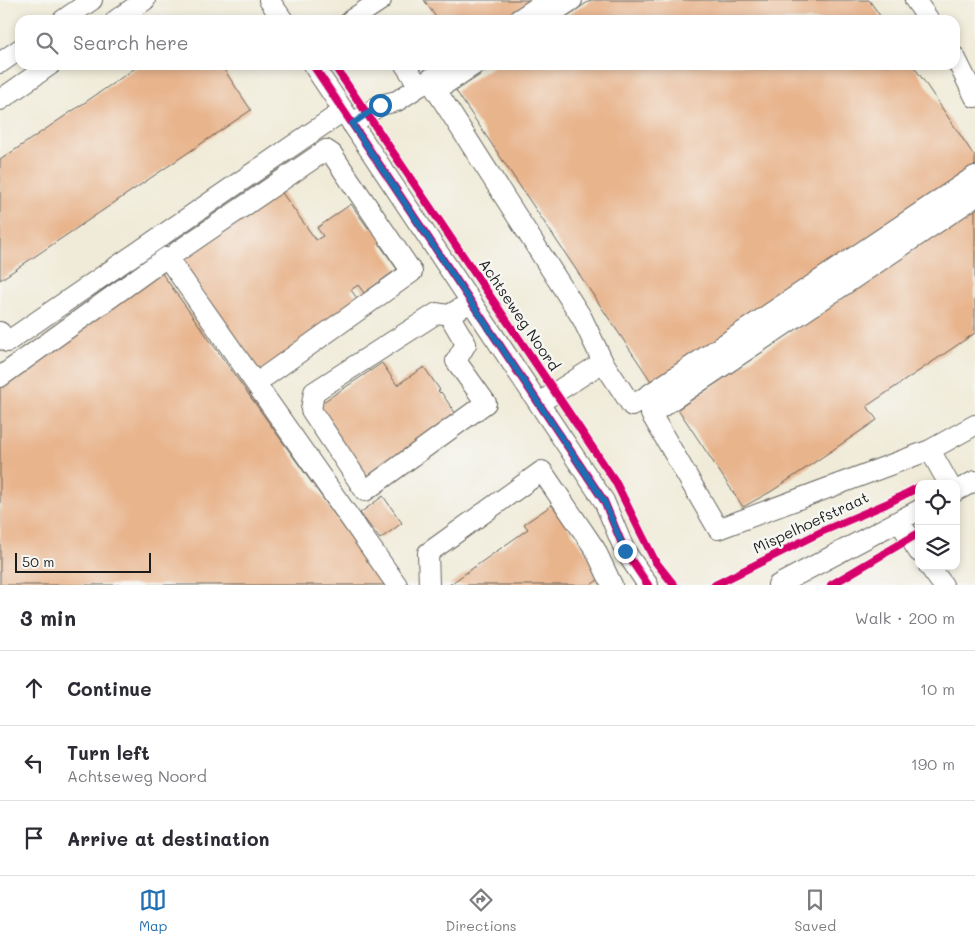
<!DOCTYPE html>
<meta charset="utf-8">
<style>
body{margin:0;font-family:Mali,sans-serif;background:#f7f7f7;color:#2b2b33}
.controls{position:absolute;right:15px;bottom:15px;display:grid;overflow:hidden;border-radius:10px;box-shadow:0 2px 8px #0003}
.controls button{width:45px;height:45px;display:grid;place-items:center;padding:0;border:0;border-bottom:1px solid #e1e1e2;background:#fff;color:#2b2b33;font:25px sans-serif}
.scale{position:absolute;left:15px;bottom:12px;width:136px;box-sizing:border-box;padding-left:5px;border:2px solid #1c1c1c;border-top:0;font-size:14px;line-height:18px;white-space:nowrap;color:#1c1c1c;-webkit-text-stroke:4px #f6f6f2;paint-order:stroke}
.stop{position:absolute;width:15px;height:15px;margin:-11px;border:4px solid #1f6fb2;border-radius:50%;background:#fff}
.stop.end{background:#1f6fb2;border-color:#fff;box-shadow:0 1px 5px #0008}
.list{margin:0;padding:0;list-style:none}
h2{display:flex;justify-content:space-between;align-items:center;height:65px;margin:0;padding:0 20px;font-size:21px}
h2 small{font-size:16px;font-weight:400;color:#7c7c81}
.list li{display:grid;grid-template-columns:32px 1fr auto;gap:15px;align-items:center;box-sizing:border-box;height:75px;padding:0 20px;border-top:1px solid #e1e1e2}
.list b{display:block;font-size:19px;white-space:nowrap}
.list p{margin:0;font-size:16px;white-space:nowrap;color:#7c7c81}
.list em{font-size:16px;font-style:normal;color:#7c7c81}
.icon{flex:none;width:28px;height:28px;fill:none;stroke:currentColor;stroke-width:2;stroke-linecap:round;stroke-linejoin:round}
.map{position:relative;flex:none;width:975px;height:585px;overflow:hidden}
.search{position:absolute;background:#fff;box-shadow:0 2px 8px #0003;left:15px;right:15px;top:15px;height:55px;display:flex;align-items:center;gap:12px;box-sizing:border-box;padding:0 18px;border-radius:15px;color:#7c7c81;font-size:19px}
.sheet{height:290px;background:#fff}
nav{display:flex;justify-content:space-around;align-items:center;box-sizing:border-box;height:70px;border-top:1px solid #e1e1e2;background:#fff;font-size:14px;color:#7c7c81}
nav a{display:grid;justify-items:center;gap:2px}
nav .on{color:#1f6fb2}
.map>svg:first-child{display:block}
.building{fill:#e8b48c}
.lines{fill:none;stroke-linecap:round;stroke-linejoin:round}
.minor-casing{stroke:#66645e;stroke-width:22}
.minor{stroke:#fff;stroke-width:20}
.cycleway-casing{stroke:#f6f6f2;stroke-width:11}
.cycleway{stroke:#d6006c;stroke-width:8}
.route{stroke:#1f6fb2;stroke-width:6}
.labels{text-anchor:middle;stroke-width:5;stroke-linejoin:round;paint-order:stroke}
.street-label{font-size:15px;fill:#1c1c1c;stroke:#f6f6f2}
</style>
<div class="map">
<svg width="975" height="585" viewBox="0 0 975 585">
<rect width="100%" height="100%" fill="#f6f6f2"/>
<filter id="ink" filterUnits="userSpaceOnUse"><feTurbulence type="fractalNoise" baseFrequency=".02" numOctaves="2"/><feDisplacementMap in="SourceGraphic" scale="10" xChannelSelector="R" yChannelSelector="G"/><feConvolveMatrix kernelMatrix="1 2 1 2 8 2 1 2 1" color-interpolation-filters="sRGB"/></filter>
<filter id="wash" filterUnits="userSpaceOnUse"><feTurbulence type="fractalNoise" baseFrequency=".0096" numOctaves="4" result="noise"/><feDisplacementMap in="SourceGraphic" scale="20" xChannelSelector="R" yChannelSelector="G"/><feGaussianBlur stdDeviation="1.12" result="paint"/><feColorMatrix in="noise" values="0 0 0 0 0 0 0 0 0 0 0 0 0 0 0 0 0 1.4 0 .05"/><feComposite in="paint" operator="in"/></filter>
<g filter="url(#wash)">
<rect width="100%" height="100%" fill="#f0ebd8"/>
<g id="blocks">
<path class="building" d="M 424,0 L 532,0 L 503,20 L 438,20 Z
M 591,0 L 869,0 L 883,20 L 561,20 Z
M 140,65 L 221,65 L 251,110 L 0,280 L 0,160 Z
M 495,65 L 913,65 L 975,157 L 975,166 L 653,384 L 456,91 Z
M 280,190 L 316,240 L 323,236 L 317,228 L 351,204 L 368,228 L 372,225 L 384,242 L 380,245 L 397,269 L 364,293 L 358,285 L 351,290 L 359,301 L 259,372 L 180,261 Z
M 975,208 L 975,333 L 867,406 L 877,420 L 772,491 L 743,507 L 678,409 Z
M 161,272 L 385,585 L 0,585 L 0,387 Z
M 382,363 L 397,385 L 424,367 L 440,390 L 438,391 L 440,393 L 441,392 L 460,420 L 365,483 L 314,408 Z
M 383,496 L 402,523 L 380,539 L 360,513 Z
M 552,505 L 603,576 L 591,585 L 449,585 L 528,529 L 524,524 Z"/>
</g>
</g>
<g filter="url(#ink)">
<use href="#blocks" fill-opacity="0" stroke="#66645e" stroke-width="1"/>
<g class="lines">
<g class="minor-casing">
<path id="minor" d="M 269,0 L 283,20
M 915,0 L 929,20
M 63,20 L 92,0
M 116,20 L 145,0
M 351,20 L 381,0
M 518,20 L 548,0
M 542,20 L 572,0
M 955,57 L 975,97
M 0,63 L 20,49
M 313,65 L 604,501 L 625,551 L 648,585
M 405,65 L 415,80
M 474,65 L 436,90 L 582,318 L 603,362 L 632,406 L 975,176
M 0,100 L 50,65
M 352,124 L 380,105 L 397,101 L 447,68
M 975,197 L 651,414 L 718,529 L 930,450 L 975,425
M 177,252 L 326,150 L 332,154 L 412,272 L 266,376
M 449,315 L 466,344 L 456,361 L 486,403 L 365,491 L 311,410 L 314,392 L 437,313 L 449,315 L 471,302
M 0,332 L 7,342 L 343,111
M 0,377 L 167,257 L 397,585
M 539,403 L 603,362
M 930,450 L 949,484
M 956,491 L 975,481
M 899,521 L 919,552
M 929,566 L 943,585
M 429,585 L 428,553 L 542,471 L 595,549 L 612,585
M 778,585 L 919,510"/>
</g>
<use href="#minor" class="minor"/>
<g class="cycleway-casing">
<path id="cycleway" d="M 313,65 L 604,501 L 625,551 L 648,585
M 334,65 L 615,481 L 655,561 L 674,585
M 715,585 L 823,531 L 886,504 L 919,487
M 831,585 L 919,533"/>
</g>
<use href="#cycleway" class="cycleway"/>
</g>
</g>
<g class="lines" filter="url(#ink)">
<path class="route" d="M 380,105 L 352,124 L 604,501 L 625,551"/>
</g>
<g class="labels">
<g class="street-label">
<text transform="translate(519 315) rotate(56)" y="5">Achtseweg Noord</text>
<text transform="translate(811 523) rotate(-25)" y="5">Mispelhoefstraat</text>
</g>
</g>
</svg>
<div class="controls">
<button><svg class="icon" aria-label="locate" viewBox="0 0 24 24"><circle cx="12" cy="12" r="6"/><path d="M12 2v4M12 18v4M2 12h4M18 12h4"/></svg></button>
<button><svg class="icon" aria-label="layers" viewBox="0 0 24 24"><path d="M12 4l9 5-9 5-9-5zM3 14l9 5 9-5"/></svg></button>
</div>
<div class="scale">50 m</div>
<div class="stop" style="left:380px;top:105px"></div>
<div class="stop end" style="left:625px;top:551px"></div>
<div class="search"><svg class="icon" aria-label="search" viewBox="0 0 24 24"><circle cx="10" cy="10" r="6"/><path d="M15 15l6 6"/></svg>Search here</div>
</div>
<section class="sheet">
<h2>3 min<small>Walk · 200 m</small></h2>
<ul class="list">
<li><svg class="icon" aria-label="ahead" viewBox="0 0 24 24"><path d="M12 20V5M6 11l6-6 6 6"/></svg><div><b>Continue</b></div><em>10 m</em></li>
<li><svg class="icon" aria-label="left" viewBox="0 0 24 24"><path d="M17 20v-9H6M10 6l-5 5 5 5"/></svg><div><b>Turn left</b><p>Achtseweg Noord</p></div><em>190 m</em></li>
<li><svg class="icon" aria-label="arrive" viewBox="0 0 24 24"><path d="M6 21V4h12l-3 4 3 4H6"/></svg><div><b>Arrive at destination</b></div></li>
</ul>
</section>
<nav>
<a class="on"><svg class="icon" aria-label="map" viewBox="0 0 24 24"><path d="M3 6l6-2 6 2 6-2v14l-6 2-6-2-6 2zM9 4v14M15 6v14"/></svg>Map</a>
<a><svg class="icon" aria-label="directions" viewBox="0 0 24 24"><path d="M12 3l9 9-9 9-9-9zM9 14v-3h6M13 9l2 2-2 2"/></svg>Directions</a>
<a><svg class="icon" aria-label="saved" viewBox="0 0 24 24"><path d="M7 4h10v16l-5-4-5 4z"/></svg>Saved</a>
</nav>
